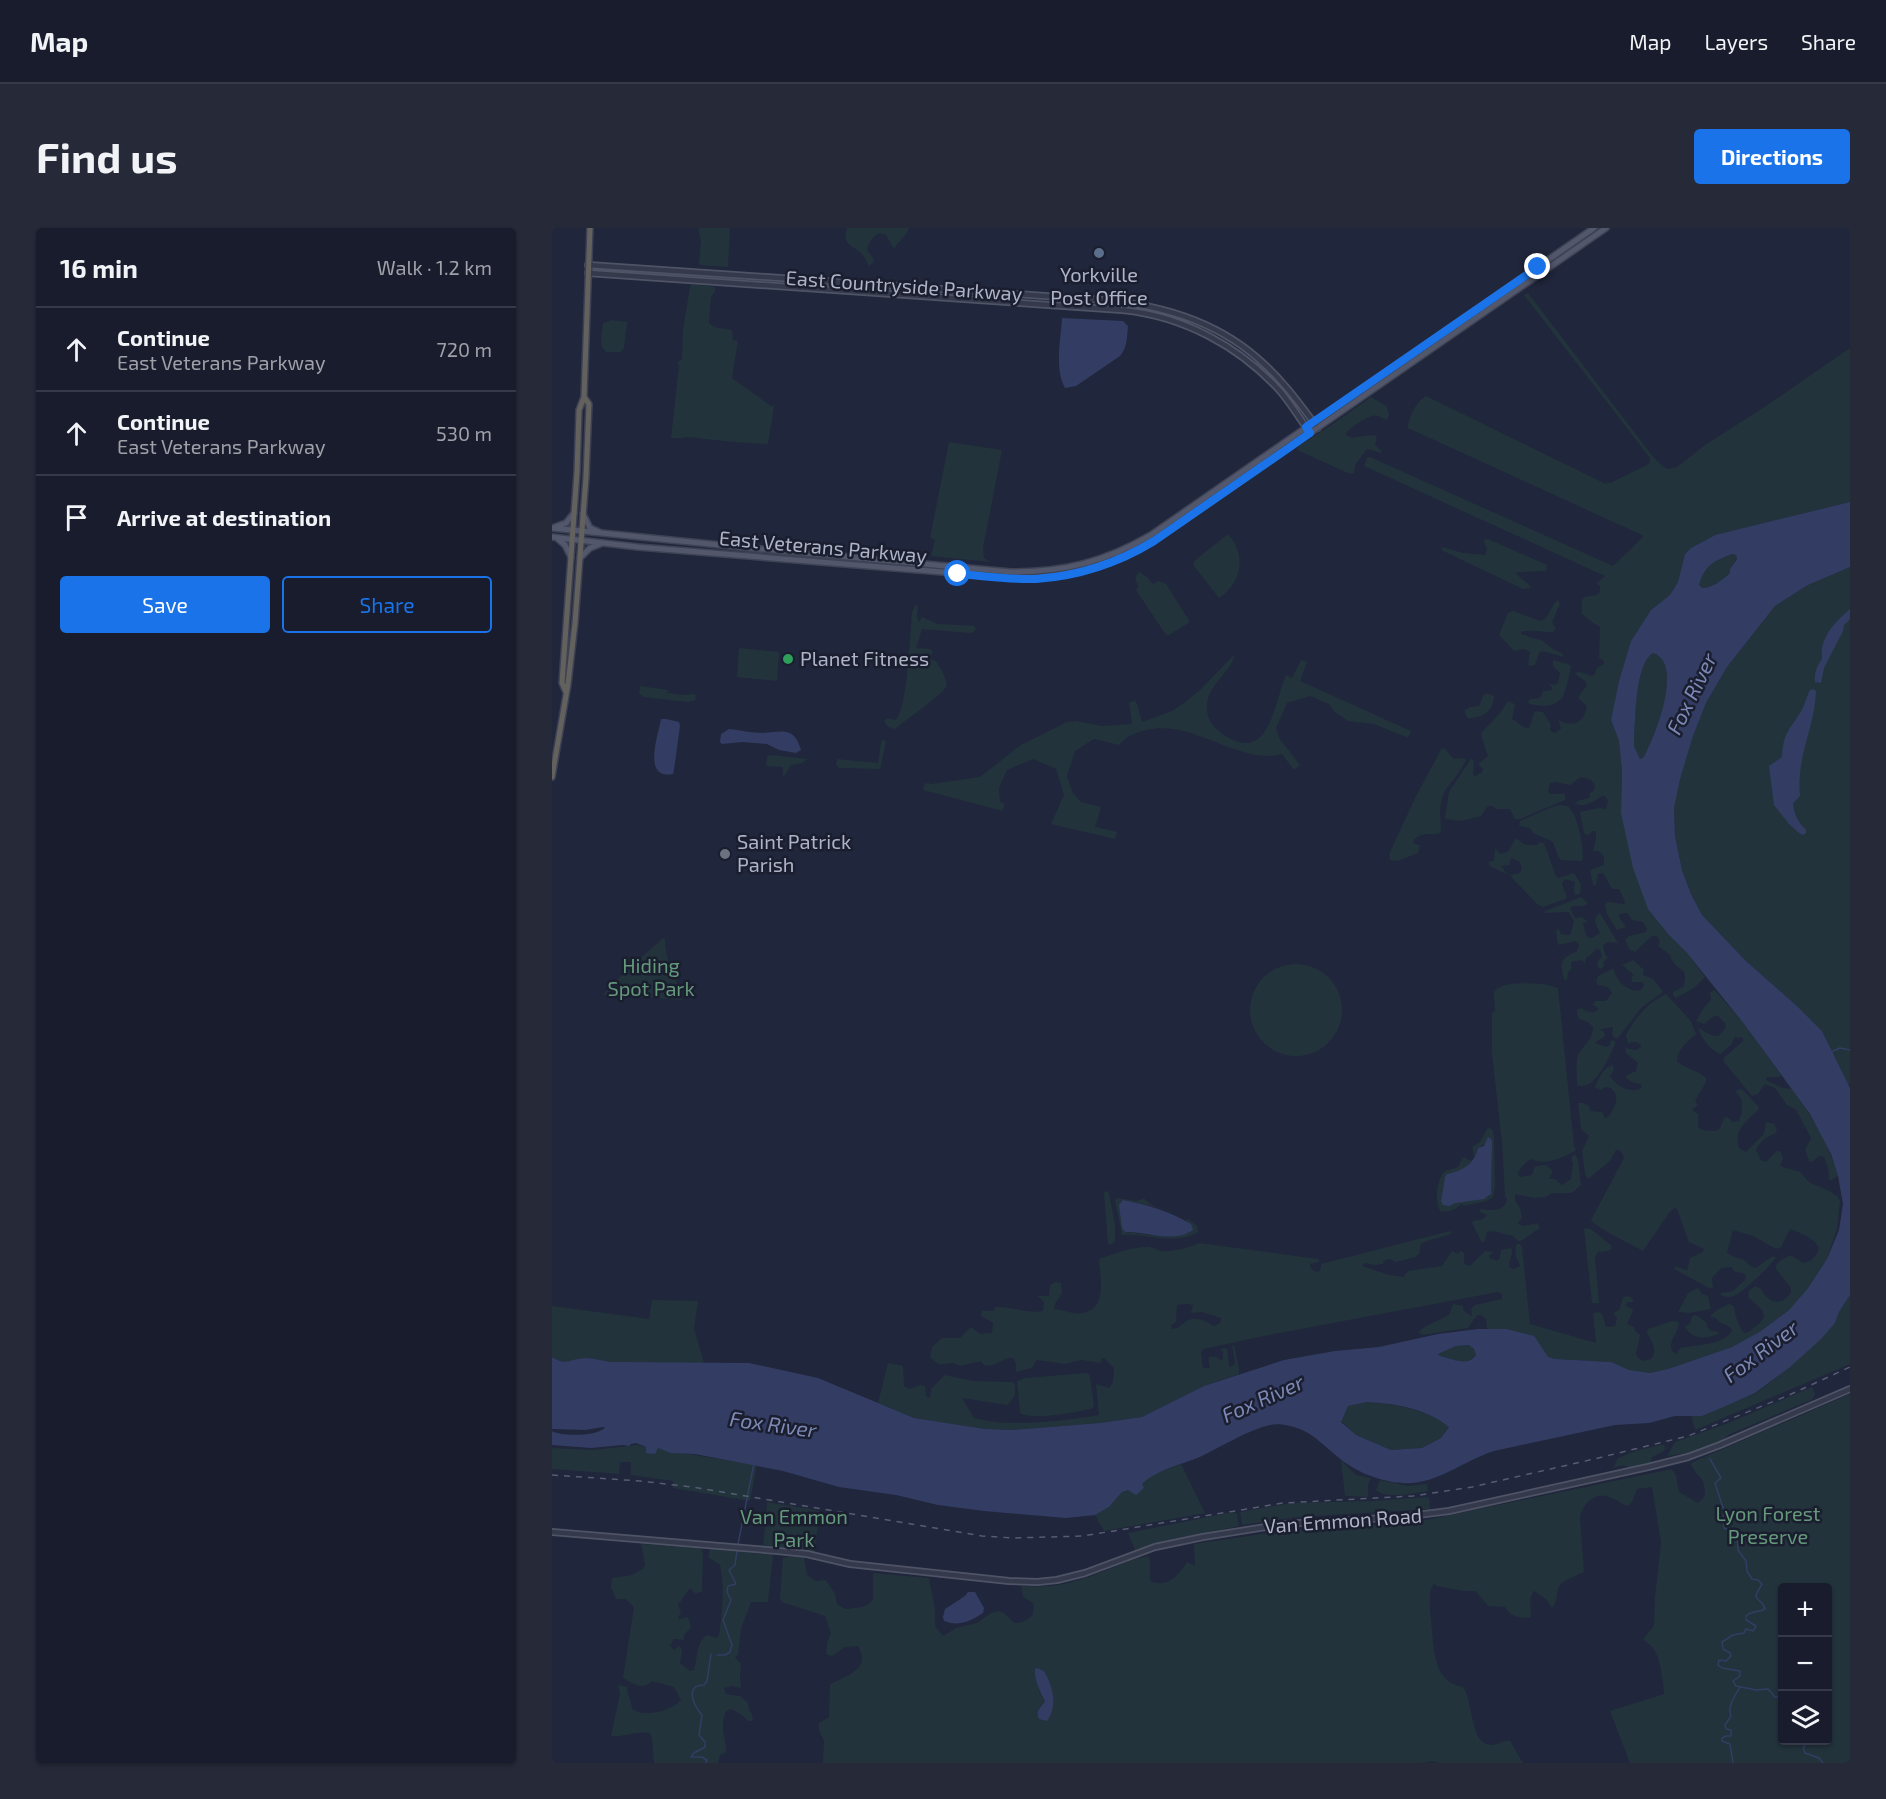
<!DOCTYPE html>
<meta charset="utf-8">
<style>
body{margin:0;font-family:"Exo 2",sans-serif;background:#252938;color:#f1f3f6}
.controls{position:absolute;right:18px;bottom:18px;display:grid;overflow:hidden;border-radius:6px;box-shadow:0 2px 4px #0004}
.controls button{width:54px;height:54px;display:grid;place-items:center;padding:0;border:0;border-bottom:2px solid #363a48;background:#181c2c;color:#f1f3f6;font:30px sans-serif}
.stop{position:absolute;width:18px;height:18px;margin:-14px;border:4px solid #1a73e8;border-radius:50%;background:#fff}
.stop.end{background:#1a73e8;border-color:#fff;box-shadow:0 2px 6px #0008}
.list{margin:0;padding:0;list-style:none}
h2{display:flex;justify-content:space-between;align-items:center;height:78px;margin:0;padding:0 24px;font-size:26px}
h2 small{font-size:20px;font-weight:400;color:#9fa1a9}
.list li{display:grid;grid-template-columns:39px 1fr auto;gap:18px;align-items:center;box-sizing:border-box;height:84px;padding:0 24px;border-top:2px solid #363a48}
.list b{display:block;font-size:22px;white-space:nowrap}
.list p{margin:0;font-size:20px;white-space:nowrap;color:#9fa1a9}
.list em{font-size:20px;font-style:normal;color:#9fa1a9}
.actions{display:flex;gap:12px;padding:18px 24px}
.actions a{flex:1;padding:14px 0;border:2px solid #1a73e8;border-radius:6px;text-align:center;font-size:21px;color:#1a73e8}
.actions .main{background:#1a73e8;color:#fff}
.icon{flex:none;width:33px;height:33px;fill:none;stroke:currentColor;stroke-width:2;stroke-linecap:round;stroke-linejoin:round}
.map{position:relative;flex:none;width:1298px;height:1535px;overflow:hidden;border-radius:6px}
header{display:flex;align-items:center;gap:36px;box-sizing:border-box;height:84px;padding:0 30px;background:#181c2c;border-bottom:2px solid #363a48}
header strong{font-size:28px}
nav{display:flex;gap:33px;margin-inline-start:auto;font-size:21px}
.intro{display:flex;align-items:center;justify-content:space-between;box-sizing:border-box;height:144px;padding:0 36px}
h1{margin:0;font-size:42px}
.button{padding:15px 27px;border-radius:6px;background:#1a73e8;color:#fff;font-size:21px;font-weight:700}
main{display:flex;gap:36px;padding:0 36px}
aside{flex:1;background:#181c2c;border-radius:6px;box-shadow:0 2px 4px #0004}
.map>svg:first-child{display:block}
.green{fill:#22333c;fill-rule:evenodd}
.water{fill:#333d63;fill-rule:evenodd}
.lines{fill:none;stroke-linecap:round;stroke-linejoin:round}
.stream{stroke:#333d63;stroke-width:1.5}
.tertiary-casing{stroke:#4f5366;stroke-width:8}
.primary-casing{stroke:#3d4254;stroke-width:8}
.trunk-casing{stroke:#3c4052;stroke-width:8}
.tertiary{stroke:#34394b;stroke-width:4.5}
.primary{stroke:#52576b;stroke-width:5}
.trunk{stroke:#62615e;stroke-width:5}
.rail{stroke:#565c72;stroke-width:1.5;stroke-dasharray:6 6;stroke-linecap:butt}
.route{stroke:#1a73e8;stroke-width:8}
.service-dot{fill:#5c6f8a;stroke:#1a1e2f;stroke-width:2}
.leisure-dot{fill:#2e9e5b;stroke:#1a1e2f;stroke-width:2}
.worship-dot{fill:#6b7280;stroke:#1a1e2f;stroke-width:2}
.labels{text-anchor:middle;stroke-width:5;stroke-linejoin:round;paint-order:stroke}
.poi-label{font-size:20px;fill:#afb3c7;stroke:#1a1e2f;text-anchor:start}
.street-label{font-size:20px;fill:#afb3c7;stroke:#1a1e2f}
.park-label{font-size:20px;fill:#65997c;stroke:#1a1e2f}
.water-label{font-size:21px;font-style:italic;fill:#7d89b5;stroke:#1a1e2f}
</style>
<header>
<strong>Map</strong>
<nav><a>Map</a><a>Layers</a><a>Share</a></nav>
</header>
<div class="intro"><h1>Find us</h1><a class="button">Directions</a></div>
<main>
<aside>
<h2>16 min<small>Walk · 1.2 km</small></h2>
<ul class="list">
<li><svg class="icon" aria-label="ahead" viewBox="0 0 24 24"><path d="M12 20V5M6 11l6-6 6 6"/></svg><div><b>Continue</b><p>East Veterans Parkway</p></div><em>720 m</em></li>
<li><svg class="icon" aria-label="ahead" viewBox="0 0 24 24"><path d="M12 20V5M6 11l6-6 6 6"/></svg><div><b>Continue</b><p>East Veterans Parkway</p></div><em>530 m</em></li>
<li><svg class="icon" aria-label="arrive" viewBox="0 0 24 24"><path d="M6 21V4h12l-3 4 3 4H6"/></svg><div><b>Arrive at destination</b></div></li>
</ul>
<div class="actions"><a class="main">Save</a><a>Share</a></div>
</aside>
<div class="map">
<svg width="1298" height="1535" viewBox="0 0 1298 1535">
<rect width="100%" height="100%" fill="#20263b"/>
<path class="green" d="M 146,0 L 178,0 L 176,39 L 147,37 L 149,12 Z
M 295,0 L 357,0 C 353,11 347,12 342,21 L 334,7 L 328,5 C 320,9 317,14 315,22 L 321,30 L 322,34 L 317,38 C 315,34 313,29 309,25 C 298,16 290,16 295,0 Z
M 140,56 L 163,59 L 163,63 L 159,69 L 157,95 L 162,99 L 180,102 L 181,112 L 186,113 L 180,150 L 219,178 L 222,178 L 216,216 L 182,214 L 135,209 L 131,210 L 119,210 L 127,138 L 125,135 L 130,131 L 131,103 L 138,58 Z
M 976,65 L 1102,230 L 1113,240 L 1117,241 L 1125,239 L 1153,217 L 1214,178 L 1298,120 L 1298,274 L 1163,307 L 1139,320 L 1133,326 L 1126,354 L 1118,367 L 1099,382 L 1079,413 L 1067,453 L 1059,492 L 1067,513 L 1070,543 L 1069,585 L 1117,707 L 1135,725 L 1153,749 L 1142,760 L 1124,770 L 1121,767 L 1121,764 L 1131,759 C 1139,737 1122,744 1118,727 L 1106,718 L 1108,713 L 1105,708 L 1100,708 L 1083,724 L 1078,722 L 1073,712 L 1077,708 L 1094,704 L 1095,701 L 1091,694 L 1080,692 L 1075,685 L 1067,686 L 1067,689 L 1074,699 L 1065,702 L 1064,701 L 1055,686 L 1053,677 L 1055,674 L 1072,676 L 1073,673 L 1067,661 L 1060,661 L 1051,645 L 1046,646 L 1044,657 L 1041,657 L 1038,642 L 1052,637 L 1052,629 L 1047,623 L 1041,623 L 1044,611 L 1044,603 L 1040,603 L 1037,607 L 1032,606 L 1028,584 L 1047,580 L 1054,581 L 1056,573 L 1053,568 L 1050,568 C 1044,573 1031,580 1024,576 L 1025,573 L 1037,570 L 1038,565 L 1042,562 L 1043,557 L 1039,552 L 1029,549 L 1018,557 L 1004,554 L 998,555 L 996,564 L 999,566 L 1013,566 L 1013,572 L 968,591 L 963,591 L 958,581 L 944,581 L 940,578 L 936,578 L 929,588 L 909,593 L 894,591 L 893,589 L 897,564 L 918,532 L 920,531 L 922,533 L 921,547 L 924,548 L 930,544 L 931,541 L 926,536 L 936,528 L 929,507 L 930,504 L 949,484 L 956,473 L 963,476 L 960,491 C 967,494 969,500 977,500 L 983,483 L 991,484 L 999,497 L 998,502 L 1002,505 L 1009,501 L 1006,491 C 1020,501 1032,495 1035,478 L 1027,471 L 1027,468 L 1035,457 L 1033,453 L 1024,447 L 1025,443 L 1040,448 L 1042,447 L 1045,440 L 1052,436 L 1052,433 L 1047,430 L 1048,399 L 1041,395 L 1030,386 L 1030,372 L 1032,369 L 1045,367 L 1048,363 L 1048,358 L 1044,356 L 1053,348 L 812,238 L 815,230 L 818,229 L 1061,338 L 1092,308 L 856,200 C 856,189 865,173 874,168 L 1054,256 L 1055,254 L 1058,255 L 1097,236 L 1098,230 L 972,67 Z
M 60,92 L 75,94 L 72,120 L 68,124 L 54,124 L 50,119 L 49,111 L 51,95 Z
M 819,169 L 834,178 L 837,186 L 835,192 C 832,191 830,189 826,188 C 819,185 800,199 795,204 L 794,207 L 800,210 L 819,207 L 825,208 L 823,216 L 830,224 L 829,225 L 815,221 L 803,237 L 802,245 L 798,246 L 745,222 L 747,218 L 781,196 Z
M 397,214 L 450,222 L 431,320 L 432,330 L 439,334 L 379,328 L 383,312 L 378,310 Z
M 676,306 C 695,327 690,355 667,370 L 642,338 L 642,333 Z
M 936,311 L 995,337 L 994,343 L 965,344 L 964,345 C 968,351 975,353 979,360 L 971,361 L 889,322 L 891,319 L 911,325 L 933,327 L 935,320 L 933,317 L 932,312 Z
M 1180,326 L 1184,327 L 1185,330 L 1178,341 L 1178,345 C 1170,352 1161,360 1150,360 L 1146,357 C 1154,337 1161,333 1180,326 Z
M 1298,339 L 1298,857 L 1296,856 L 1270,803 L 1245,778 L 1194,733 L 1150,687 L 1139,666 L 1130,642 L 1123,608 L 1122,580 L 1127,551 L 1141,508 L 1154,475 L 1175,439 L 1223,378 L 1256,357 Z
M 587,344 L 595,349 L 601,356 L 606,353 L 614,356 L 638,394 L 617,407 L 614,407 L 584,362 L 586,358 L 583,350 Z
M 1006,372 L 1008,376 L 1000,394 L 1004,401 L 1001,404 C 990,404 981,401 969,404 L 969,406 L 991,413 L 1002,422 L 1010,425 L 1012,429 L 990,423 L 987,425 L 983,437 L 977,438 L 976,436 L 978,424 L 972,421 L 962,423 L 947,407 L 956,385 L 961,383 L 988,393 C 998,391 998,377 1006,372 Z
M 363,377 L 366,378 L 365,389 L 367,394 L 370,389 L 386,396 L 422,398 L 424,401 L 422,404 L 418,405 L 370,401 L 364,420 L 378,421 L 381,424 L 376,431 L 384,433 C 388,439 396,452 394,459 C 391,466 351,494 343,501 L 336,499 L 332,493 L 335,490 L 344,492 C 356,478 358,405 360,384 Z
M 187,420 L 227,424 L 225,453 L 185,449 Z
M 1101,425 C 1133,435 1102,511 1091,530 L 1088,531 L 1082,518 L 1082,509 C 1084,488 1083,436 1101,425 Z
M 683,426 C 679,444 656,457 655,477 C 654,489 660,498 669,505 C 717,539 721,478 734,447 L 740,450 L 749,432 L 755,434 L 748,453 L 859,503 L 856,510 L 822,496 L 796,493 L 783,484 L 777,476 L 758,468 L 735,475 L 724,500 L 727,510 L 748,537 L 742,542 L 730,526 C 688,538 642,491 595,502 C 584,504 575,508 567,517 L 542,511 L 523,523 L 515,548 L 521,565 L 529,574 L 549,579 L 543,599 L 565,604 L 563,611 L 499,596 L 512,567 L 504,541 L 481,531 L 455,542 L 447,560 L 448,574 L 452,575 L 451,583 L 371,562 L 373,555 L 379,556 L 428,549 L 469,517 L 515,494 L 524,493 L 550,498 L 580,496 L 577,474 L 584,473 L 590,494 L 620,483 L 632,475 L 649,461 Z
M 1001,432 L 1016,436 L 1019,438 C 1013,468 1012,483 977,476 L 976,473 L 979,471 L 988,470 L 991,463 L 1000,462 L 1000,459 L 994,455 L 1003,457 L 1006,455 L 1008,445 L 1001,438 Z
M 88,458 L 116,462 L 115,465 L 131,467 L 143,466 L 144,472 L 135,474 L 92,469 L 87,466 Z
M 934,465 L 942,468 C 941,483 931,490 916,490 L 913,486 L 913,482 L 918,479 L 927,478 L 931,468 Z
M 330,512 L 334,513 L 328,541 L 287,540 L 284,537 L 285,531 L 326,535 L 329,515 Z
M 890,520 L 894,522 L 902,531 L 911,530 L 914,532 C 908,547 897,554 892,565 C 886,579 889,591 889,605 C 879,608 870,602 861,613 L 863,616 L 868,617 L 866,625 L 846,633 L 838,632 L 837,626 L 864,568 Z
M 215,528 L 220,527 L 255,531 L 250,535 L 239,537 L 231,550 L 231,539 L 214,538 Z
M 1008,577 L 1016,578 C 1026,587 1033,622 1030,633 L 1009,632 L 1006,628 L 1001,614 L 981,605 L 978,600 L 967,598 L 968,593 L 1000,579 Z
M 964,610 L 973,617 L 985,617 L 987,614 L 992,615 L 1004,648 L 1007,650 L 1022,645 L 1029,656 L 1028,666 L 1023,667 L 1022,661 L 1023,654 L 1013,651 L 1010,656 L 1015,669 L 1014,671 L 991,679 L 985,676 L 960,650 L 958,647 L 967,645 L 970,642 L 968,634 L 960,630 L 958,633 L 958,637 L 949,638 L 955,646 L 939,639 L 936,634 L 942,633 L 943,620 L 948,626 L 956,624 Z
M 1029,669 L 1034,673 L 1035,676 C 1029,680 1023,676 1018,680 L 1023,690 L 1030,689 L 1035,693 L 1031,696 L 1035,709 L 1040,710 L 1048,705 C 1045,698 1039,691 1048,685 L 1066,715 L 1056,714 L 1051,717 L 1053,726 L 1056,730 L 1051,734 L 1052,738 L 1049,741 L 1045,738 L 1046,734 L 1050,728 L 1048,722 L 1044,721 L 1040,726 L 1034,730 L 1033,736 L 1030,732 L 1019,734 L 1019,742 L 1016,744 L 1015,753 L 1012,751 C 1007,732 1009,731 1025,723 L 1027,717 L 1024,713 L 1006,717 L 1004,703 L 1007,701 L 1009,706 L 1018,707 L 1022,694 L 1017,684 L 993,685 L 993,683 Z
M 111,710 L 113,711 C 112,733 127,751 130,772 L 51,767 L 62,754 Z
M 1081,732 L 1092,742 L 1091,747 L 1101,751 L 1111,764 L 1089,780 L 1066,810 L 1062,810 L 1060,806 L 1061,799 L 1049,801 L 1049,803 L 1052,803 L 1053,808 L 1043,815 L 1054,819 L 1058,817 L 1059,812 L 1063,813 L 1063,817 C 1056,830 1043,864 1025,857 C 1025,849 1024,839 1025,831 C 1028,818 1041,814 1041,799 L 1036,794 L 1027,791 L 1025,786 L 1025,782 L 1028,780 C 1035,783 1040,787 1046,782 L 1046,780 L 1041,777 L 1043,773 L 1054,773 L 1060,765 L 1056,759 L 1046,757 L 1044,753 L 1046,748 L 1060,741 L 1062,741 C 1064,754 1077,765 1089,762 L 1092,757 L 1091,754 L 1080,754 L 1079,750 L 1082,747 L 1070,737 Z
M698 782a46 46 0 1 1 92 0a46 46 0 1 1-92 0Z
M 992,756 L 1006,760 L 1022,918 L 1024,922 C 1012,930 992,938 979,931 C 974,934 966,941 966,947 L 968,949 L 980,947 L 983,938 L 994,937 L 1000,942 L 1000,945 L 997,951 L 1003,951 L 1010,957 L 1019,951 L 1021,936 L 1019,929 L 1023,926 L 1026,931 L 1029,957 L 1020,965 L 1000,965 L 994,969 L 982,970 L 963,966 L 963,972 C 967,978 969,982 970,990 L 966,995 L 970,998 L 986,995 L 988,1000 L 969,1013 L 966,1013 L 960,1007 C 949,1007 945,1001 935,1004 L 933,1013 L 930,1015 L 920,995 L 921,993 L 931,991 L 935,987 L 927,983 L 928,981 C 939,982 951,985 955,972 L 953,968 L 950,915 L 940,825 L 940,785 L 943,783 L 942,764 C 952,752 978,756 992,756 Z
M 1163,762 L 1192,796 L 1229,847 L 1228,849 L 1215,849 L 1214,852 L 1230,860 L 1240,861 C 1260,888 1276,915 1286,948 L 1280,952 L 1277,952 L 1276,940 L 1272,929 L 1267,928 L 1260,934 L 1257,933 L 1253,922 L 1259,910 L 1244,882 L 1235,877 L 1223,860 L 1213,856 L 1206,866 L 1200,868 L 1171,833 L 1173,829 L 1191,813 L 1191,810 L 1183,809 L 1179,817 L 1168,826 C 1158,822 1149,809 1146,800 C 1155,804 1157,808 1167,808 L 1173,800 L 1174,796 L 1166,788 L 1162,788 L 1152,796 L 1144,793 L 1153,778 L 1159,772 L 1158,764 Z
M 1114,766 L 1139,793 L 1144,806 C 1136,813 1125,822 1125,833 C 1134,841 1145,842 1154,850 L 1154,854 L 1143,873 L 1146,877 L 1140,882 L 1146,886 L 1146,899 L 1150,902 L 1164,903 L 1168,900 L 1172,890 L 1175,889 L 1181,894 L 1187,893 L 1190,884 L 1190,872 L 1184,864 L 1185,862 L 1190,861 L 1207,879 L 1206,882 C 1195,893 1181,902 1187,920 L 1194,924 L 1212,906 L 1214,894 L 1222,896 L 1225,902 L 1223,906 C 1215,907 1207,915 1204,922 L 1209,932 L 1214,934 L 1225,923 L 1228,923 L 1231,930 L 1228,938 L 1248,944 L 1257,954 L 1277,963 L 1285,968 L 1288,973 L 1285,1001 L 1275,1031 L 1256,1060 L 1237,1082 L 1209,1103 L 1180,1119 L 1116,1141 L 1098,1145 L 1077,1143 L 1059,1134 L 1003,1131 L 995,1129 L 954,1101 L 935,1101 L 934,1091 L 929,1087 L 925,1087 L 916,1100 L 870,1107 L 866,1104 L 874,1098 L 897,1087 L 901,1076 L 911,1078 L 911,1082 L 920,1088 L 919,1081 L 923,1077 L 950,1071 L 950,1066 L 946,1064 L 712,1108 L 651,1121 L 649,1125 L 651,1140 L 658,1140 L 656,1131 L 658,1128 L 664,1129 L 671,1133 L 671,1124 L 668,1121 L 675,1120 L 677,1138 L 679,1139 L 683,1135 L 680,1118 L 682,1117 C 683,1122 688,1141 687,1146 L 652,1158 L 590,1189 L 548,1195 L 461,1202 L 433,1201 L 362,1190 L 326,1175 L 336,1135 L 351,1138 L 352,1158 L 357,1161 L 368,1157 L 373,1158 L 374,1168 L 378,1170 L 379,1161 L 393,1147 L 420,1153 L 460,1154 L 463,1156 L 463,1167 L 456,1177 L 410,1170 L 422,1190 C 458,1200 510,1193 547,1187 L 544,1156 L 557,1160 L 561,1154 L 562,1140 L 552,1130 L 549,1131 L 549,1135 L 529,1132 L 513,1136 L 485,1132 L 483,1134 L 480,1140 L 464,1144 L 464,1136 L 461,1130 C 450,1129 443,1140 432,1137 L 429,1133 L 408,1138 L 401,1135 C 388,1136 389,1139 378,1129 L 380,1119 L 390,1110 L 408,1110 L 419,1099 L 428,1106 L 440,1105 L 441,1095 L 429,1088 L 430,1083 L 442,1083 L 443,1079 C 459,1078 475,1086 491,1083 L 492,1074 L 485,1068 L 497,1068 L 498,1057 L 503,1054 L 509,1055 L 510,1065 L 503,1076 L 502,1081 C 511,1082 524,1087 531,1085 C 556,1080 548,1049 547,1031 C 562,1026 580,1018 598,1019 C 602,1020 607,1023 611,1023 C 619,1024 641,1019 647,1015 L 766,1031 L 767,1034 L 758,1036 L 758,1038 C 760,1042 763,1045 768,1043 L 769,1036 L 898,1003 L 900,1005 C 891,1010 879,1010 869,1016 L 867,1026 L 863,1029 L 844,1034 L 838,1031 L 831,1033 L 831,1036 L 822,1037 L 813,1035 L 810,1038 L 837,1047 L 851,1049 L 856,1043 L 890,1038 L 900,1023 L 906,1026 L 909,1023 L 912,1025 L 912,1036 L 918,1038 L 933,1023 L 942,1024 L 937,1028 L 937,1030 L 945,1033 L 948,1030 L 949,1022 L 959,1020 C 963,1027 955,1032 958,1040 L 962,1041 L 968,1038 C 965,1031 961,1024 965,1016 L 968,1016 L 970,1019 L 978,1096 L 1044,1115 L 1041,1085 L 1048,1084 L 1051,1088 L 1054,1099 L 1063,1098 L 1065,1090 L 1062,1086 L 1063,1084 L 1067,1082 L 1071,1069 L 1077,1068 L 1082,1072 L 1081,1074 L 1075,1074 L 1074,1076 L 1074,1078 L 1081,1081 L 1080,1085 L 1075,1096 L 1082,1099 L 1083,1103 L 1088,1107 L 1084,1126 L 1086,1130 L 1092,1133 L 1099,1131 C 1106,1121 1100,1115 1095,1105 L 1096,1101 L 1120,1093 L 1127,1094 C 1127,1105 1116,1111 1120,1123 L 1124,1126 L 1128,1120 C 1144,1117 1171,1117 1180,1103 L 1178,1099 L 1167,1094 L 1164,1090 L 1159,1089 L 1159,1087 L 1165,1082 L 1177,1076 L 1182,1078 C 1183,1088 1186,1097 1192,1105 L 1195,1105 L 1207,1096 L 1212,1089 L 1211,1083 L 1196,1069 L 1197,1063 L 1203,1058 L 1209,1061 C 1217,1076 1230,1079 1239,1064 L 1239,1060 L 1224,1041 L 1224,1037 L 1229,1032 L 1238,1027 L 1252,1035 C 1260,1033 1265,1028 1267,1020 L 1263,1014 L 1255,1008 L 1238,1001 L 1229,1019 L 1224,1021 L 1201,1008 L 1181,1002 L 1175,1024 C 1180,1030 1186,1029 1192,1032 C 1197,1036 1198,1039 1204,1040 L 1219,1029 L 1224,1029 C 1219,1038 1192,1063 1182,1068 C 1177,1070 1173,1069 1169,1067 L 1169,1065 L 1181,1063 L 1193,1052 L 1194,1048 L 1191,1045 L 1183,1044 L 1179,1039 L 1169,1040 L 1160,1050 L 1161,1060 L 1157,1060 L 1122,1041 L 1124,1038 L 1135,1043 L 1138,1030 L 1151,1024 L 1152,1021 L 1137,1014 L 1125,981 L 1122,980 L 1117,985 L 1091,1023 L 1055,1004 L 1040,994 L 1039,992 L 1072,930 L 1069,923 L 1064,922 L 1058,933 L 1036,951 L 1033,946 L 1030,923 L 1037,908 L 1029,901 L 1026,875 L 1031,875 L 1037,878 L 1039,883 L 1050,884 L 1053,890 L 1056,889 C 1063,879 1069,869 1059,860 L 1053,859 L 1049,862 L 1043,860 C 1046,851 1051,839 1061,837 L 1062,842 L 1058,848 C 1064,858 1077,865 1088,861 L 1090,858 L 1088,856 L 1079,854 L 1073,848 L 1084,843 L 1086,835 L 1074,825 L 1073,820 L 1084,822 L 1089,819 L 1088,816 L 1084,814 L 1076,815 L 1074,807 C 1084,789 1094,776 1114,766 ZM 635,1076 L 641,1077 L 639,1084 L 640,1085 L 650,1084 L 669,1090 L 668,1095 L 662,1098 C 654,1093 642,1087 633,1094 C 628,1098 627,1100 620,1101 L 619,1097 L 624,1094 L 625,1077 Z
M 938,900 L 941,903 L 942,909 L 943,959 L 941,969 C 932,976 923,974 913,978 L 909,976 C 904,982 895,985 888,983 C 883,974 884,953 892,944 C 896,941 902,941 906,939 L 911,929 L 919,933 L 922,929 L 920,919 L 928,914 L 935,901 ZM 934,912 L 940,915 L 939,963 L 937,969 L 904,975 L 889,973 L 893,949 C 908,939 921,944 926,920 L 933,916 Z
M 555,963 L 557,965 L 563,996 L 563,1013 L 560,1016 L 556,1016 L 552,964 Z
M 565,970 L 585,973 L 592,970 C 597,978 614,981 624,986 L 601,978 L 571,972 L 567,977 L 573,1004 L 615,1009 L 624,1008 L 639,1004 L 639,996 L 633,993 L 636,991 L 645,998 L 646,1004 C 622,1018 595,1005 570,1007 L 563,972 Z
M 1034,1000 L 1039,1001 L 1060,1018 L 1059,1021 L 1056,1023 L 1046,1024 L 1043,1029 L 1047,1075 L 1040,1075 L 1032,1001 Z
M 1146,1060 L 1150,1066 L 1156,1068 L 1159,1081 L 1137,1085 L 1126,1084 L 1136,1065 Z
M 1298,1067 L 1298,1136 L 1143,1202 L 1139,1187 L 1150,1188 L 1204,1165 L 1237,1140 L 1283,1095 L 1287,1084 Z
M 100,1072 L 146,1073 L 142,1101 L 152,1135 C 121,1135 89,1137 58,1134 C 50,1133 43,1130 35,1130 C 19,1129 17,1140 0,1129 L 0,1078 L 97,1091 Z
M 1144,1087 L 1154,1094 L 1157,1102 L 1167,1104 L 1166,1106 C 1154,1111 1139,1112 1133,1098 L 1138,1096 L 1140,1088 Z
M 917,1117 L 922,1121 L 924,1127 C 916,1139 900,1131 888,1128 L 886,1126 L 904,1118 Z
M 536,1145 L 538,1148 L 542,1178 L 539,1181 C 523,1184 481,1193 468,1185 L 465,1153 L 473,1150 Z
M 1260,1159 L 1263,1166 L 1261,1171 L 1178,1206 L 1166,1215 L 1136,1225 L 1115,1228 L 1123,1214 L 1179,1194 Z
M 1298,1166 L 1298,1535 L 1078,1535 L 1058,1483 L 1112,1466 C 1111,1451 1109,1435 1102,1421 C 1099,1417 1094,1414 1091,1411 L 1102,1398 L 1103,1369 L 1109,1314 L 1100,1259 L 1085,1261 L 1080,1274 L 1076,1278 C 1069,1276 1064,1271 1057,1269 C 1042,1264 1031,1276 1028,1289 L 1032,1344 C 1024,1348 1009,1352 1006,1361 C 1004,1369 1005,1374 1000,1380 L 995,1372 L 982,1363 C 975,1372 981,1380 978,1390 C 966,1390 959,1389 953,1379 L 936,1378 L 924,1363 L 912,1363 L 885,1358 L 882,1356 L 880,1358 C 876,1370 878,1379 879,1391 C 882,1416 879,1454 911,1459 C 922,1474 917,1516 939,1517 C 946,1517 951,1512 958,1513 L 971,1535 L 888,1535 L 880,1533 L 870,1535 L 271,1535 L 272,1513 L 267,1502 L 267,1495 L 277,1489 L 278,1456 C 288,1452 307,1444 310,1433 C 311,1428 308,1422 306,1418 L 293,1419 L 280,1428 L 274,1426 L 275,1415 L 279,1405 L 273,1388 L 230,1374 L 228,1371 L 231,1330 L 239,1328 L 252,1330 L 255,1347 L 264,1353 L 274,1352 L 283,1366 L 285,1376 L 293,1381 C 303,1380 315,1380 321,1372 L 321,1345 L 377,1350 L 383,1380 L 383,1398 L 391,1408 L 404,1400 L 425,1395 L 439,1385 L 446,1383 L 452,1385 L 462,1395 C 475,1395 484,1388 481,1375 L 471,1369 L 469,1358 C 501,1360 518,1356 547,1345 C 564,1339 578,1331 596,1328 L 598,1331 L 598,1351 L 600,1354 C 618,1359 626,1347 635,1334 L 643,1338 L 642,1316 L 724,1304 L 869,1293 L 1120,1241 L 1124,1247 L 1127,1264 L 1146,1275 L 1153,1268 C 1153,1245 1146,1253 1139,1236 L 1141,1234 ZM 1230,1360 L 1276,1360 L 1276,1512 L 1230,1512 ZM 492,1443 L 500,1461 L 501,1478 L 486,1482 L 493,1473 C 485,1460 483,1456 492,1443 Z
M 814,1174 C 847,1177 869,1180 897,1198 L 889,1210 L 870,1220 L 839,1222 L 804,1207 L 789,1193 L 796,1178 Z
M 85,1217 L 94,1219 L 94,1225 L 104,1222 L 106,1219 L 117,1223 L 205,1237 L 198,1273 L 121,1260 L 121,1253 L 79,1247 L 79,1234 L 68,1234 L 67,1246 L 0,1241 L 0,1220 L 41,1222 Z
M 1108,1217 L 1112,1217 L 1113,1220 L 1112,1223 L 1100,1229 L 1099,1234 L 1079,1240 L 1071,1237 L 1061,1240 L 1066,1230 L 1084,1223 Z
M 789,1232 L 804,1247 L 819,1250 L 816,1257 L 816,1269 L 793,1268 Z
M 629,1236 L 653,1285 L 552,1303 L 543,1287 L 557,1279 L 570,1264 L 590,1256 L 602,1246 Z
M 828,1252 L 856,1258 L 875,1256 L 876,1263 C 862,1265 835,1272 824,1262 Z
M 877,1269 L 878,1281 L 745,1289 L 690,1297 L 688,1284 L 739,1275 L 822,1273 Z
M 215,1274 L 268,1283 L 262,1325 L 211,1319 Z
M 681,1284 L 685,1286 L 687,1298 L 614,1313 L 583,1322 L 576,1305 Z
M 89,1316 L 144,1320 L 149,1321 L 151,1324 L 150,1363 L 144,1366 L 138,1360 L 126,1377 L 129,1383 L 126,1391 L 136,1389 L 139,1399 L 132,1407 L 132,1412 L 122,1411 L 118,1418 L 122,1422 L 127,1418 L 129,1420 L 130,1423 L 128,1435 L 138,1443 L 142,1442 C 146,1429 143,1417 155,1407 L 164,1410 L 167,1407 C 170,1384 173,1360 168,1337 L 156,1329 L 158,1321 L 221,1327 L 216,1374 L 199,1374 L 189,1401 L 186,1426 L 183,1429 L 189,1436 L 188,1449 L 189,1460 L 181,1458 L 172,1460 L 174,1466 L 188,1468 L 196,1475 C 196,1482 201,1485 201,1493 L 196,1493 L 190,1487 L 179,1481 L 174,1483 C 167,1501 174,1508 174,1524 L 168,1527 L 166,1535 L 102,1535 L 100,1510 L 98,1505 C 84,1503 73,1509 59,1508 L 68,1465 L 66,1457 L 75,1459 C 75,1468 80,1473 80,1481 C 93,1490 119,1483 129,1472 L 122,1459 L 100,1453 C 90,1463 82,1456 71,1450 L 82,1379 L 74,1371 L 64,1371 L 59,1359 L 60,1350 L 80,1347 L 92,1340 L 93,1336 Z"/>
<path class="water" d="M 510,90 L 571,93 L 576,98 C 575,109 575,120 568,128 L 524,158 L 513,160 C 502,140 509,112 510,90 Z
M 1298,274 L 1298,339 L 1256,357 L 1223,378 L 1175,439 L 1154,475 L 1141,508 L 1128,551 L 1122,580 L 1123,608 L 1130,642 L 1139,666 L 1150,687 L 1194,733 L 1245,778 L 1270,803 L 1298,860 L 1298,1067 L 1287,1084 L 1283,1095 L 1269,1111 L 1237,1140 L 1203,1165 L 1174,1178 L 1150,1188 L 1123,1188 L 1097,1195 L 1063,1197 L 942,1223 C 905,1235 882,1261 840,1254 C 820,1250 801,1242 786,1229 C 774,1220 764,1208 750,1202 C 741,1198 728,1195 718,1197 C 696,1202 672,1217 652,1227 C 631,1237 607,1240 590,1256 L 592,1260 L 584,1267 L 576,1262 L 570,1264 L 557,1279 L 543,1287 L 514,1290 L 432,1283 L 386,1277 L 344,1267 L 287,1259 L 231,1243 L 143,1226 L 119,1225 L 106,1220 L 103,1226 L 94,1225 L 94,1219 L 84,1215 L 79,1216 L 77,1218 L 71,1217 L 39,1220 L 0,1217 L 0,1203 C 11,1209 44,1208 53,1200 L 51,1199 L 33,1202 L 0,1201 L 0,1129 C 16,1139 18,1130 34,1130 C 42,1130 51,1133 59,1134 L 197,1135 L 266,1150 L 362,1190 L 433,1201 L 461,1202 L 548,1195 L 590,1189 L 652,1158 L 732,1132 L 783,1123 L 827,1119 L 886,1106 L 926,1101 L 954,1101 L 982,1108 L 996,1129 L 1003,1131 L 1059,1134 L 1077,1142 L 1098,1145 L 1116,1141 L 1180,1119 L 1209,1103 L 1237,1082 L 1256,1060 L 1275,1031 L 1287,1002 L 1291,976 L 1286,948 L 1279,926 L 1258,886 L 1192,796 L 1135,725 L 1117,707 L 1096,681 L 1081,640 L 1069,585 L 1070,543 L 1067,513 L 1059,492 L 1067,453 L 1079,413 L 1099,382 L 1118,367 L 1126,354 L 1133,326 L 1139,320 L 1163,307 ZM 1180,326 L 1184,327 L 1185,331 L 1178,341 L 1178,345 C 1170,352 1161,360 1150,360 L 1147,357 C 1153,337 1162,333 1180,326 ZM 1101,425 C 1133,435 1102,511 1091,530 L 1088,531 L 1082,518 L 1082,509 C 1084,488 1083,436 1101,425 ZM 917,1117 L 922,1121 L 924,1127 C 916,1139 901,1131 888,1128 L 886,1126 L 904,1118 ZM 815,1174 C 844,1176 873,1180 897,1199 L 889,1210 L 870,1220 L 839,1222 L 804,1207 L 789,1194 L 796,1178 Z
M 1298,381 L 1298,391 L 1292,397 L 1291,403 L 1272,440 L 1269,455 L 1263,454 C 1262,445 1265,438 1270,431 C 1267,410 1283,394 1298,381 Z
M 1261,461 L 1264,463 C 1263,500 1244,527 1248,568 L 1241,575 C 1242,587 1246,594 1254,602 L 1254,605 L 1251,607 L 1247,605 L 1237,596 L 1222,577 L 1217,538 L 1230,529 C 1231,507 1236,503 1248,485 C 1253,478 1254,469 1258,462 Z
M 109,491 L 114,491 L 127,494 L 128,498 L 122,542 L 121,546 C 90,552 106,508 109,491 Z
M 177,501 C 188,502 199,505 211,505 C 230,504 242,498 249,522 L 244,525 L 227,522 L 215,516 L 190,514 L 170,516 L 168,514 L 169,506 Z
M 936,909 L 939,911 L 940,915 L 939,966 L 932,971 L 904,975 L 897,978 L 891,977 L 889,973 L 893,949 L 895,946 C 910,943 923,936 926,920 L 932,918 Z
M 571,972 C 596,977 617,983 639,996 L 641,1002 C 621,1016 595,1003 573,1004 L 570,1000 L 567,977 Z
M 416,1364 L 423,1364 L 432,1380 L 431,1385 C 419,1393 407,1399 392,1393 L 391,1389 L 393,1381 L 413,1368 Z
M 485,1440 L 492,1443 C 501,1458 506,1478 495,1493 L 487,1491 C 483,1482 489,1480 493,1473 C 488,1464 482,1451 483,1441 Z"/>
<g class="lines">
<path class="stream" d="M 1279,824 L 1288,820 L 1298,822
M 1158,1231 L 1169,1250 L 1163,1255 L 1172,1283 L 1172,1300 L 1182,1305 L 1185,1308 L 1186,1322 L 1194,1333 L 1195,1343 L 1200,1351 L 1206,1352 L 1210,1356 C 1197,1377 1209,1366 1213,1381 C 1206,1385 1201,1382 1194,1388 L 1194,1392 L 1204,1398 L 1201,1403 L 1194,1401 L 1192,1405 L 1181,1407 L 1170,1414 L 1171,1421 L 1178,1425 L 1179,1428 L 1174,1433 L 1167,1432 L 1166,1437 L 1170,1440 L 1188,1443 L 1188,1448 L 1181,1453 L 1184,1458 L 1204,1462 L 1216,1461 L 1223,1469 L 1230,1469
M 186,1316 L 202,1235
M 165,1427 L 173,1427 L 178,1424 L 180,1417 L 171,1392 L 179,1372 L 175,1364 L 176,1358 L 184,1356 L 177,1342 L 183,1337 L 185,1323
M 1230,1474 L 1227,1477 L 1228,1480 L 1230,1480
M 1257,1512 L 1251,1520 L 1253,1525 L 1267,1530 L 1271,1535
M 154,1535 L 155,1532 L 150,1529 L 139,1529 L 142,1525 L 153,1519 L 153,1514 L 147,1507 L 150,1487 C 142,1478 132,1457 152,1457 L 155,1453 L 159,1426
M 1181,1535 L 1178,1516 L 1170,1513 L 1170,1510 L 1174,1508 L 1179,1508 L 1179,1502 L 1174,1501 L 1173,1497 L 1179,1488 C 1175,1478 1183,1468 1188,1459"/>
<g class="tertiary-casing">
<path id="tertiary" d="M 36,37 L 551,72 C 611,77 668,94 712,136 C 733,155 749,178 766,200
M 36,45 L 570,82 C 631,88 687,118 728,163 C 739,176 748,191 758,205
M 0,1304 L 226,1323 L 255,1326 L 298,1336 L 457,1353 L 485,1354 L 505,1352 L 533,1345 L 603,1319 L 651,1309 L 733,1296 L 849,1289 L 897,1283 L 1096,1239 L 1136,1229 L 1168,1217 L 1298,1161"/>
</g>
<g class="primary-casing">
<path id="primary" d="M 31,286 L 38,300 L 47,304
M 3,299 L 14,295 L 22,285
M 0,300 L 198,320 L 459,344 C 512,344 553,334 599,307 L 1042,0
M 0,309 L 86,319 L 464,350 C 514,351 560,339 602,313 L 1054,0
M 5,310 L 13,317 L 19,329
M 28,330 L 38,320 L 48,316"/>
</g>
<g class="trunk-casing">
<path id="trunk" d="M 14,464 L 10,455 L 25,244 L 27,182 L 32,169 L 38,0
M 0,549 L 16,456 L 23,395 L 34,249 L 37,176 L 32,169"/>
</g>
<use href="#tertiary" class="tertiary"/>
<use href="#primary" class="primary"/>
<use href="#trunk" class="trunk"/>
<path class="rail" d="M 0,1247 L 88,1253 L 140,1259 L 430,1308 L 461,1310 L 531,1308 L 731,1275 L 861,1268 L 920,1259 L 1042,1231 L 1136,1208 L 1235,1168 L 1298,1139"/>
</g>
<g class="lines">
<path class="route" d="M 406,346 C 432,348 458,352 484,351 C 527,348 566,335 602,313 L 738,219 L 758,205 L 754,199 L 986,39"/>
</g>
<circle class="service-dot" cx="547" cy="25" r="6"/>
<circle class="leisure-dot" cx="236" cy="431" r="6"/>
<circle class="worship-dot" cx="173" cy="626" r="6"/>
<g class="labels">
<g class="poi-label">
<text x="547" y="54" text-anchor="middle">Yorkville<tspan x="547" dy="23">Post Office</tspan></text>
<text x="248" y="438">Planet Fitness</text>
<text x="185" y="621">Saint Patrick<tspan x="185" dy="23">Parish</tspan></text>
</g>
<g class="street-label">
<text transform="translate(352 58) rotate(4)" y="7">East Countryside Parkway</text>
<text transform="translate(271 319) rotate(5)" y="7">East Veterans Parkway</text>
<text transform="translate(791 1293) rotate(-4)" y="7">Van Emmon Road</text>
</g>
<g class="park-label">
<text x="99" y="745">Hiding<tspan x="99" dy="23">Spot Park</tspan></text>
<text x="1216" y="1293">Lyon Forest<tspan x="1216" dy="23">Preserve</tspan></text>
<text x="242" y="1296">Van Emmon<tspan x="242" dy="23">Park</tspan></text>
</g>
<g class="water-label">
<text transform="translate(1140 466) rotate(-64)" y="7">Fox River</text>
<text transform="translate(1209 1124) rotate(-37)" y="7">Fox River</text>
<text transform="translate(711 1171) rotate(-24)" y="7">Fox River</text>
<text transform="translate(221 1197) rotate(8)" y="7">Fox River</text>
</g>
</g>
</svg>
<div class="controls">
<button>+</button>
<button>−</button>
<button><svg class="icon" aria-label="layers" viewBox="0 0 24 24"><path d="M12 4l9 5-9 5-9-5zM3 14l9 5 9-5"/></svg></button>
</div>
<div class="stop" style="left:406px;top:346px"></div>
<div class="stop end" style="left:986px;top:39px"></div>
</div>
</main>
